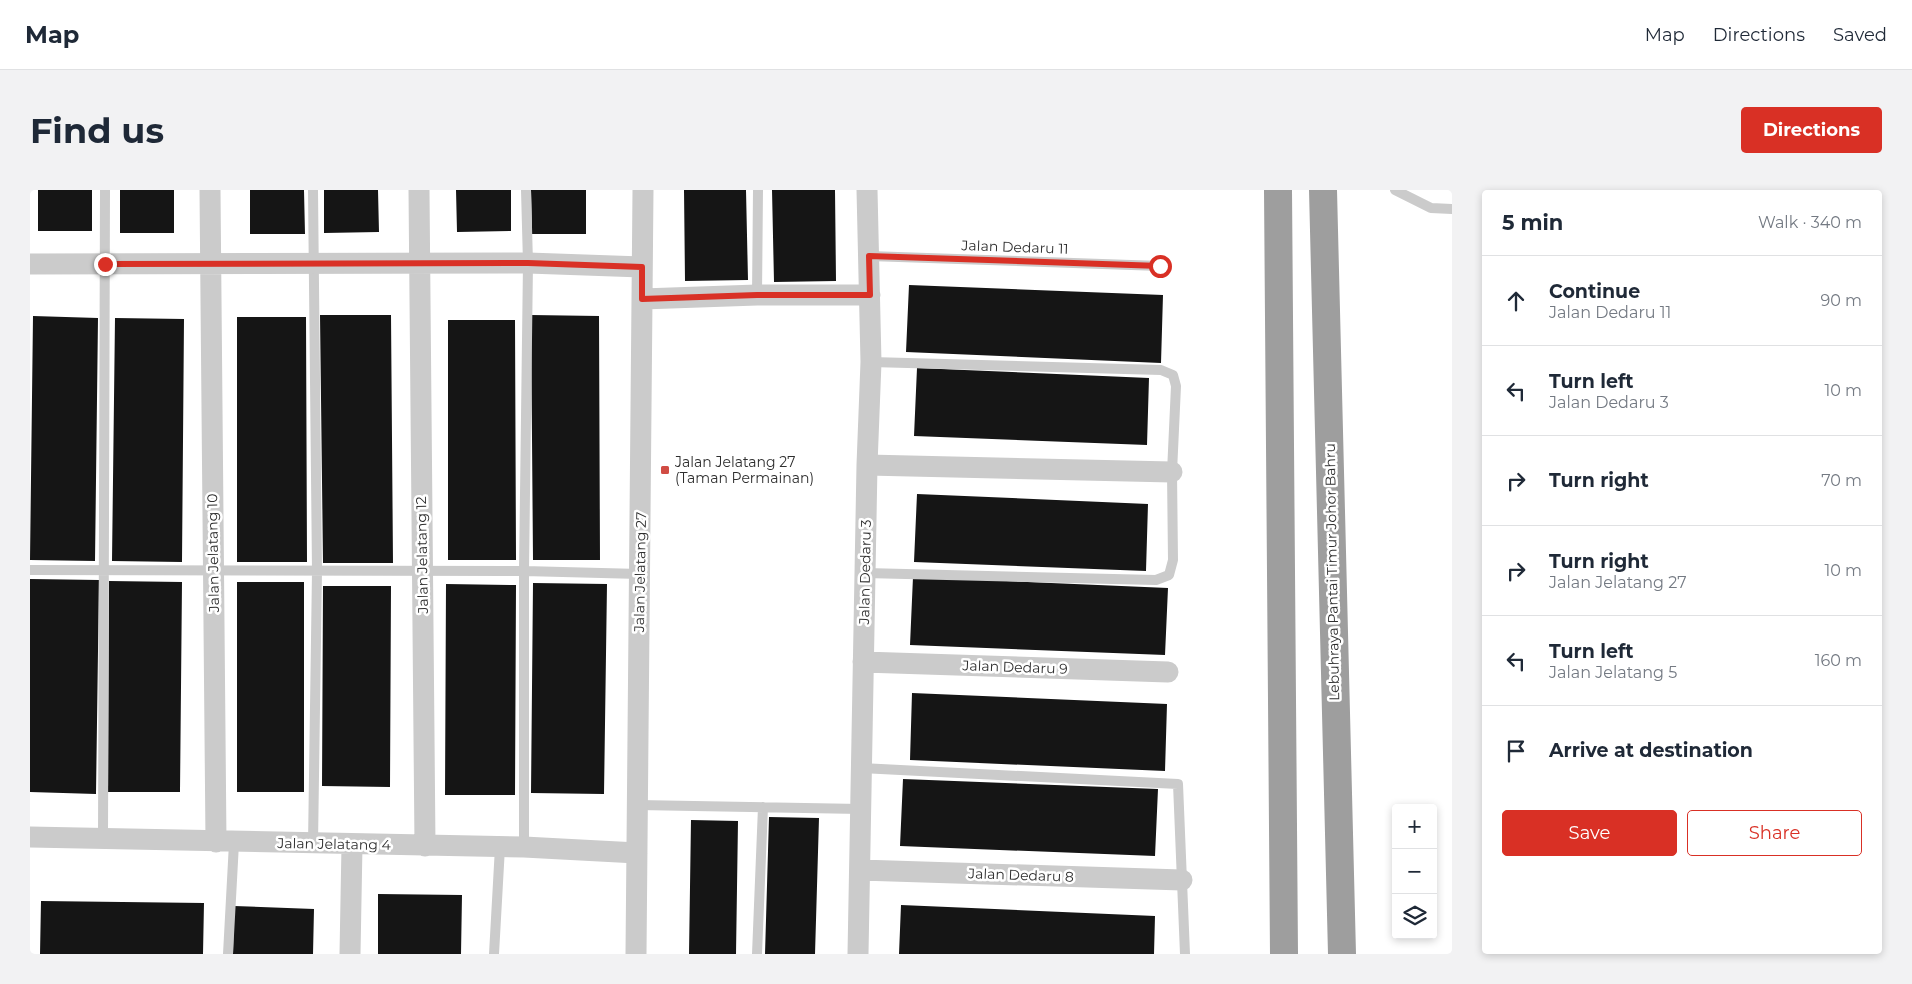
<!DOCTYPE html>
<meta charset="utf-8">
<style>
body{margin:0;font-family:Montserrat,sans-serif;background:#f2f2f3;color:#1f2937}
.controls{position:absolute;right:15px;bottom:15px;display:grid;overflow:hidden;border-radius:5px;box-shadow:0 2px 8px #0003}
.controls button{width:45px;height:45px;display:grid;place-items:center;padding:0;border:0;border-bottom:1px solid #e0e1e3;background:#fff;color:#1f2937;font:25px sans-serif}
.stop{position:absolute;width:15px;height:15px;margin:-11px;border:4px solid #d93025;border-radius:50%;background:#fff}
.stop.end{background:#d93025;border-color:#fff;box-shadow:0 1px 5px #0008}
.list{margin:0;padding:0;list-style:none}
h2{display:flex;justify-content:space-between;align-items:center;height:65px;margin:0;padding:0 20px;font-size:21px}
h2 small{font-size:16px;font-weight:400;color:#747a83}
.list li{display:grid;grid-template-columns:32px 1fr auto;gap:15px;align-items:center;box-sizing:border-box;height:90px;padding:0 20px;border-top:1px solid #e0e1e3}
.list b{display:block;font-size:19px;white-space:nowrap}
.list p{margin:0;font-size:16px;white-space:nowrap;color:#747a83}
.list em{font-size:16px;font-style:normal;color:#747a83}
.actions{display:flex;gap:10px;padding:15px 20px}
.actions a{flex:1;padding:11px 0;border:1px solid #d93025;border-radius:5px;text-align:center;font-size:18px;color:#d93025}
.actions .main{background:#d93025;color:#fff}
.icon{flex:none;width:28px;height:28px;fill:none;stroke:currentColor;stroke-width:2;stroke-linecap:round;stroke-linejoin:round}
.map{position:relative;flex:none;width:1422px;height:764px;overflow:hidden;border-radius:5px}
header{display:flex;align-items:center;gap:30px;box-sizing:border-box;height:70px;padding:0 25px;background:#fff;border-bottom:1px solid #e0e1e3}
header strong{font-size:24px}
nav{display:flex;gap:28px;margin-inline-start:auto;font-size:18px}
.intro{display:flex;align-items:center;justify-content:space-between;box-sizing:border-box;height:120px;padding:0 30px}
h1{margin:0;font-size:35px}
.button{padding:12px 22px;border-radius:5px;background:#d93025;color:#fff;font-size:18px;font-weight:700}
main{display:flex;gap:30px;padding:0 30px}
aside{flex:1;background:#fff;border-radius:5px;box-shadow:0 2px 8px #0003}
.map>svg:first-child{display:block}
.building{fill:#151515}
.lines{fill:none;stroke-linecap:round;stroke-linejoin:round}
.service{stroke:#cbcbcb;stroke-width:10}
.minor{stroke:#cbcbcb;stroke-width:21}
.trunk{stroke:#9e9e9e;stroke-width:28}
.route{stroke:#d93025;stroke-width:6}
.poi-dot{fill:#d14c44;stroke:#fff;stroke-width:2}
.labels{text-anchor:middle;stroke-width:5;stroke-linejoin:round;paint-order:stroke}
.street-label{font-size:14px;fill:#2e2e2e;stroke:#fff}
.poi-label{font-size:14px;fill:#2e2e2e;stroke:#fff;text-anchor:start}
</style>
<header>
<strong>Map</strong>
<nav><a>Map</a><a>Directions</a><a>Saved</a></nav>
</header>
<div class="intro"><h1>Find us</h1><a class="button">Directions</a></div>
<main>
<div class="map">
<svg width="1422" height="764" viewBox="0 0 1422 764">
<rect width="100%" height="100%" fill="#fff"/>
<path class="building" d="M 8,0 L 62,0 L 62,41 L 8,41 Z
M 90,0 L 144,0 L 144,43 L 90,43 Z
M 220,0 L 274,0 L 275,44 L 220,44 Z
M 294,0 L 348,0 L 349,42 L 294,43 Z
M 426,0 L 481,0 L 481,41 L 427,42 Z
M 501,0 L 556,0 L 556,44 L 502,44 Z
M 654,0 L 716,0 L 718,90 L 655,91 Z
M 742,0 L 805,0 L 806,91 L 744,92 Z
M 879,95 L 1133,105 L 1131,173 L 876,162 Z
M 290,125 L 361,125 L 363,373 L 293,373 Z
M 501,125 L 569,126 L 570,370 L 503,370 Z
M 3,126 L 68,128 L 65,371 L 0,370 Z
M 207,127 L 276,127 L 277,372 L 207,372 Z
M 85,128 L 154,129 L 152,372 L 82,371 Z
M 418,130 L 485,130 L 486,370 L 418,370 Z
M 887,178 L 1119,188 L 1117,255 L 884,246 Z
M 887,304 L 1118,314 L 1116,381 L 884,372 Z
M 883,387 L 1138,398 L 1135,465 L 880,455 Z
M 0,389 L 69,390 L 66,604 L 0,602 Z
M 79,391 L 152,392 L 150,602 L 78,602 Z
M 207,392 L 274,392 L 274,602 L 207,602 Z
M 503,393 L 577,394 L 574,604 L 501,603 Z
M 416,394 L 486,395 L 485,605 L 415,605 Z
M 293,396 L 361,396 L 360,597 L 292,596 Z
M 882,503 L 1137,514 L 1135,581 L 880,570 Z
M 873,589 L 1128,599 L 1125,666 L 870,656 Z
M 739,627 L 789,628 L 785,764 L 735,764 Z
M 661,630 L 708,631 L 706,764 L 659,764 Z
M 348,704 L 432,705 L 431,764 L 348,764 Z
M 11,711 L 174,713 L 173,764 L 10,764 Z
M 871,715 L 1125,726 L 1124,764 L 869,764 Z
M 204,716 L 284,719 L 283,764 L 203,764 Z"/>
<g class="lines">
<path class="service" d="M 283,0 L 287,381 L 283,654
M 1365,0 L 1401,18 L 1422,19
M 839,66 L 1130,76
M 727,105 L 728,0
M 0,380 L 494,381 L 610,384
M 835,383 L 1126,390 L 1139,385 L 1143,370 L 1142,282 L 1146,196 L 1143,185 L 1131,180 L 841,172
M 831,578 L 1148,594 L 1155,764
M 608,615 L 831,619
M 73,650 L 75,0
M 494,657 L 494,381 L 498,73 L 496,0
M 198,764 L 204,653
M 464,764 L 470,657
M 727,764 L 733,617"/>
<path class="minor" d="M 180,0 L 186,652
M 389,0 L 395,656
M 0,74 L 498,73 L 612,77
M 612,109 L 727,105 L 840,105
M 837,275 L 1142,282
M 833,472 L 1138,482
M 0,647 L 494,657 L 607,663
M 830,680 L 1152,690
M 320,764 L 322,655
M 606,764 L 613,0
M 828,764 L 837,275 L 841,172 L 837,0"/>
<path class="trunk" d="M 1248,0 L 1254,764
M 1293,0 L 1312,764"/>
</g>
<g class="lines">
<path class="route" d="M 75,74 L 498,73 L 612,77 L 612,109 L 727,105 L 840,105 L 839,66 L 1130,76"/>
</g>
<rect class="poi-dot" x="630" y="275" width="10" height="10" rx="2.5"/>
<g class="labels">
<g class="street-label">
<text transform="translate(985 57) rotate(2)" y="5">Jalan Dedaru 11</text>
<text transform="translate(183 363) rotate(-91)" y="5">Jalan Jelatang 10</text>
<text transform="translate(392 365) rotate(-91)" y="5">Jalan Jelatang 12</text>
<text transform="translate(610 382) rotate(-89)" y="5">Jalan Jelatang 27</text>
<text transform="translate(835 382) rotate(-89)" y="5">Jalan Dedaru 3</text>
<text transform="translate(1302 382) rotate(-91)" y="5">Lebuhraya Pantai Timur Johor Bahru</text>
<text transform="translate(985 477) rotate(2)" y="5">Jalan Dedaru 9</text>
<text transform="translate(304 654) rotate(1)" y="5">Jalan Jelatang 4</text>
<text transform="translate(991 685) rotate(2)" y="5">Jalan Dedaru 8</text>
</g>
<g class="poi-label">
<text x="645" y="277">Jalan Jelatang 27<tspan x="645" dy="16">(Taman Permainan)</tspan></text>
</g>
</g>
</svg>
<div class="controls">
<button>+</button>
<button>−</button>
<button><svg class="icon" aria-label="layers" viewBox="0 0 24 24"><path d="M12 4l9 5-9 5-9-5zM3 14l9 5 9-5"/></svg></button>
</div>
<div class="stop" style="left:1130px;top:76px"></div>
<div class="stop end" style="left:75px;top:74px"></div>
</div>
<aside>
<h2>5 min<small>Walk · 340 m</small></h2>
<ul class="list">
<li><svg class="icon" aria-label="ahead" viewBox="0 0 24 24"><path d="M12 20V5M6 11l6-6 6 6"/></svg><div><b>Continue</b><p>Jalan Dedaru 11</p></div><em>90 m</em></li>
<li><svg class="icon" aria-label="left" viewBox="0 0 24 24"><path d="M17 20v-9H6M10 6l-5 5 5 5"/></svg><div><b>Turn left</b><p>Jalan Dedaru 3</p></div><em>10 m</em></li>
<li><svg class="icon" aria-label="right" viewBox="0 0 24 24"><path d="M7 20v-9h11M14 6l5 5-5 5"/></svg><div><b>Turn right</b></div><em>70 m</em></li>
<li><svg class="icon" aria-label="right" viewBox="0 0 24 24"><path d="M7 20v-9h11M14 6l5 5-5 5"/></svg><div><b>Turn right</b><p>Jalan Jelatang 27</p></div><em>10 m</em></li>
<li><svg class="icon" aria-label="left" viewBox="0 0 24 24"><path d="M17 20v-9H6M10 6l-5 5 5 5"/></svg><div><b>Turn left</b><p>Jalan Jelatang 5</p></div><em>160 m</em></li>
<li><svg class="icon" aria-label="arrive" viewBox="0 0 24 24"><path d="M6 21V4h12l-3 4 3 4H6"/></svg><div><b>Arrive at destination</b></div></li>
</ul>
<div class="actions"><a class="main">Save</a><a>Share</a></div>
</aside>
</main>
